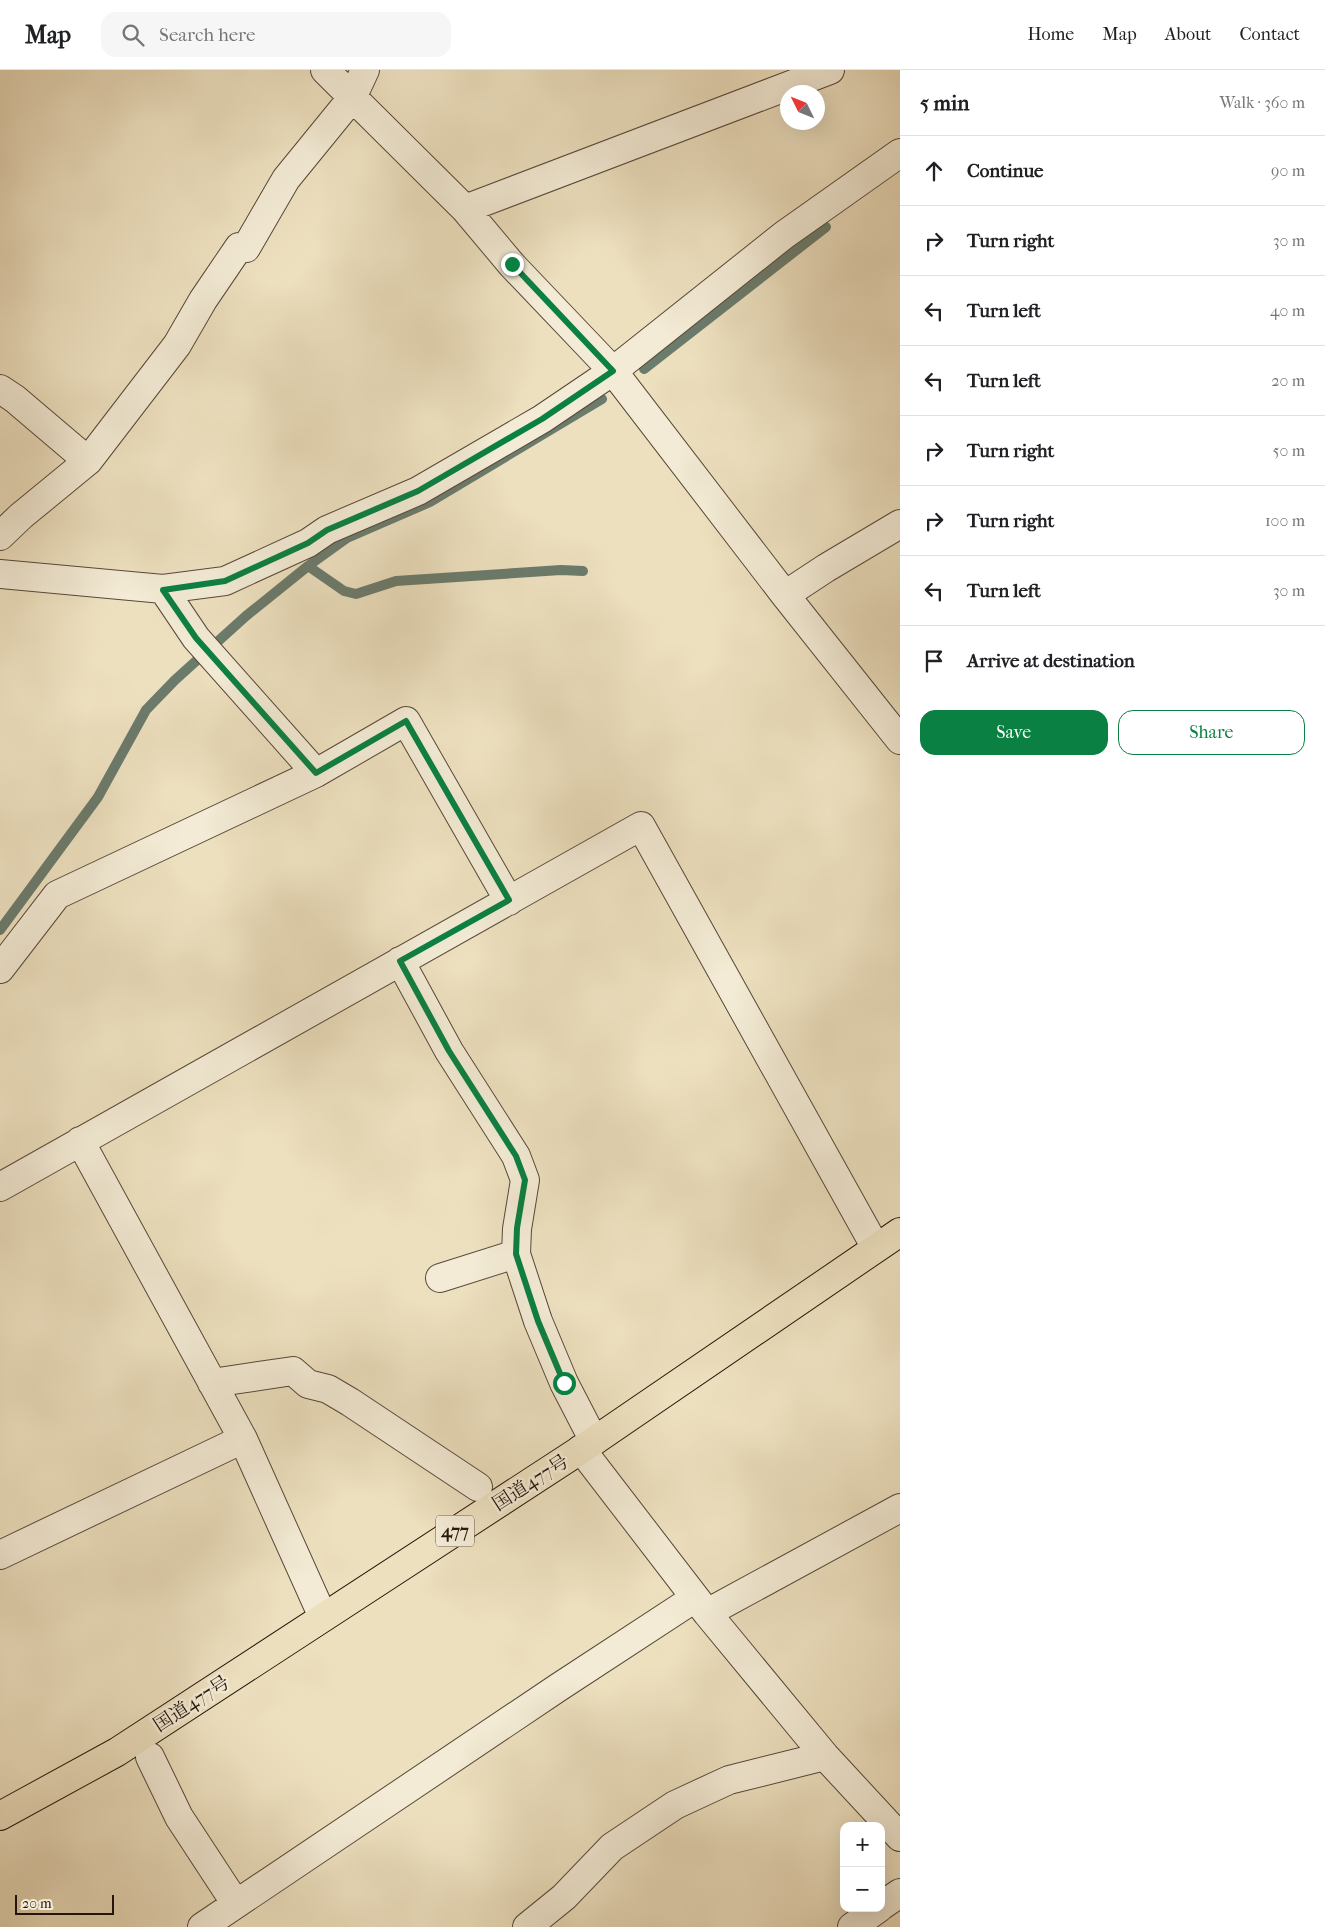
<!DOCTYPE html>
<meta charset="utf-8">
<style>
body{margin:0;font-family:"IM FELL French Canon","Noto Serif JP",serif;background:#f6f6f6;color:#202124}
.controls{position:absolute;right:15px;bottom:15px;display:grid;overflow:hidden;border-radius:10px;box-shadow:0 5px 20px #0002}
.controls button{width:45px;height:45px;display:grid;place-items:center;padding:0;border:0;border-bottom:1px solid #e0e0e0;background:#fff;color:#202124;font:25px sans-serif}
.compass{position:absolute;left:780px;top:15px;width:45px;height:45px;border-radius:50%;background:#fff;box-shadow:0 5px 20px #0002;rotate:313deg}
.scale{position:absolute;left:15px;bottom:12px;width:99px;box-sizing:border-box;padding-left:5px;border:2px solid #25160c;border-top:0;font-size:14px;line-height:18px;white-space:nowrap;color:#25160c;-webkit-text-stroke:4px #f3ebd5;paint-order:stroke}
.stop{position:absolute;width:15px;height:15px;margin:-11px;border:4px solid #0b8043;border-radius:50%;background:#fff}
.stop.end{background:#0b8043;border-color:#fff;box-shadow:0 1px 5px #0008}
.list{margin:0;padding:0;list-style:none}
h2{display:flex;justify-content:space-between;align-items:center;height:65px;margin:0;padding:0 20px;font-size:21px}
h2 small{font-size:16px;font-weight:400;color:#757577}
.list li{display:grid;grid-template-columns:32px 1fr auto;gap:15px;align-items:center;box-sizing:border-box;height:70px;padding:0 20px;border-top:1px solid #e0e0e0}
.list b{display:block;font-size:19px;white-space:nowrap}
.list em{font-size:16px;font-style:normal;color:#757577}
.actions{display:flex;gap:10px;padding:15px 20px}
.actions a{flex:1;padding:11px 0;border:1px solid #0b8043;border-radius:15px;text-align:center;font-size:18px;color:#0b8043}
.actions .main{background:#0b8043;color:#fff}
.icon{flex:none;width:28px;height:28px;fill:none;stroke:currentColor;stroke-width:2;stroke-linecap:round;stroke-linejoin:round}
.map{position:relative;flex:none;width:900px;height:1857px;overflow:hidden}
header{display:flex;align-items:center;gap:30px;box-sizing:border-box;height:70px;padding:0 25px;background:#fff;border-bottom:1px solid #e0e0e0}
header strong{font-size:24px}
nav{display:flex;gap:28px;margin-inline-start:auto;font-size:18px}
.search{width:350px;height:45px;background:#f6f6f6;display:flex;align-items:center;gap:12px;box-sizing:border-box;padding:0 18px;border-radius:15px;color:#757577;font-size:19px}
main{display:flex}
aside{flex:1;background:#fff}
.map>svg:first-child{display:block}
.lines{fill:none;stroke-linecap:round;stroke-linejoin:round}
.stream{stroke:#6b7b6c;stroke-width:10}
.minor-casing{stroke:#574839;stroke-width:30}
.highway-casing{stroke:#25160c;stroke-width:30}
.minor{stroke:#f3ebd5;stroke-width:28}
.highway{stroke:#ede0bf;stroke-width:28}
.route{stroke:#0b8043;stroke-width:6}
.labels{text-anchor:middle;stroke-width:5;stroke-linejoin:round;paint-order:stroke}
.shield{fill:#f3ebd5;stroke:#635648;stroke-width:1}
.shield-label{font-size:18px;font-weight:bold;fill:#25160c}
.street-label{font-size:19px;fill:#25160c;stroke:#f3ebd5}
</style>
<header>
<strong>Map</strong>
<div class="search"><svg class="icon" aria-label="search" viewBox="0 0 24 24"><circle cx="10" cy="10" r="6"/><path d="M15 15l6 6"/></svg>Search here</div>
<nav><a>Home</a><a>Map</a><a>About</a><a>Contact</a></nav>
</header>
<main>
<div class="map">
<svg width="900" height="1857" viewBox="0 0 900 1857">
<rect width="100%" height="100%" fill="#ede0bf"/>
<filter id="stains"><feTurbulence type="fractalNoise" baseFrequency=".004" numOctaves="4"/><feColorMatrix values="0 0 0 0 .2 0 0 0 0 .09 0 0 0 0 .02 0 0 0 .5 -.17"/></filter>
<radialGradient id="worn" r=".72"><stop offset=".6" stop-color="#630" stop-opacity="0"/><stop offset="1" stop-color="#630" stop-opacity=".3"/></radialGradient>
<g class="lines">
<path class="stream" d="M 644,299 L 826,157
M 308,496 L 347,468 L 430,432 L 602,329
M 0,860 L 98,727 L 146,640 L 175,610 L 246,546 L 308,496 L 344,521 L 356,524 L 396,511 L 561,500 L 583,501"/>
<g class="minor-casing">
<path id="minor" d="M 325,0 L 465,139 L 512,195 L 613,301 L 785,525 L 900,670
M 465,139 L 830,0
M 0,319 L 15,329 L 88,391
M 0,466 L 21,446 L 88,391 L 177,275 L 203,230 L 239,177 L 246,178 L 286,109 L 352,28 L 365,0
M 0,504 L 163,519 L 225,511 L 308,473 L 327,460 L 418,421 L 542,349 L 613,301 L 784,165 L 900,83
M 163,519 L 196,568 L 316,703
M 785,525 L 826,498 L 900,454
M 400,891 L 449,981 L 516,1086 L 525,1110 L 517,1159 L 516,1184 L 538,1251 L 564,1313 L 594,1371
M 0,899 L 57,825 L 316,703 L 406,651 L 509,831
M 0,1117 L 641,756 L 876,1178
M 440,1208 L 516,1184
M 212,1313 L 293,1301 L 308,1314 L 328,1319 L 350,1332 L 478,1417
M 243,1369 L 323,1547
M 581,1379 L 707,1543 L 825,1686 L 900,1767
M 0,1485 L 243,1369 L 80,1071
M 707,1543 L 900,1438
M 150,1687 L 179,1747 L 236,1834
M 881,1836 L 900,1823
M 202,1857 L 559,1617 L 695,1528
M 527,1857 L 564,1827 L 612,1777 L 675,1735 L 729,1710 L 825,1686
M 852,1857 L 879,1838"/>
</g>
<g class="highway-casing">
<path id="highway" d="M 0,1746 L 117,1682 L 594,1371 L 900,1162"/>
</g>
<use href="#minor" class="minor"/>
<use href="#highway" class="highway"/>
</g>
<g class="lines">
<path class="route" d="M 512,194 L 613,301 L 542,349 L 418,421 L 327,460 L 308,473 L 225,511 L 163,520 L 196,568 L 316,703 L 406,651 L 509,830 L 400,891 L 449,981 L 516,1086 L 525,1110 L 517,1158 L 516,1184 L 538,1251 L 564,1313"/>
</g>
<g class="labels">
<rect class="shield" x="436" y="1445.5" width="38" height="31" rx="4"/>
<g class="shield-label">
<text x="455" y="1467">477</text>
</g>
<g class="street-label">
<text transform="translate(530 1412) rotate(-33)" y="7">国道477号</text>
<text transform="translate(191 1633) rotate(-33)" y="7">国道477号</text>
</g>
</g>
<rect width="100%" height="100%" filter="url(#stains)"/>
<rect width="100%" height="100%" fill="url(#worn)"/>
</svg>
<div class="controls">
<button>+</button>
<button>−</button>
</div>
<svg class="compass" viewBox="-18 -18 36 36"><path d="M0-13l5 13h-10z" fill="#e53935"/><path d="M0 13l5-13h-10z" fill="#757577"/></svg>
<div class="scale">20 m</div>
<div class="stop" style="left:564px;top:1313px"></div>
<div class="stop end" style="left:512px;top:194px"></div>
</div>
<aside>
<h2>5 min<small>Walk · 360 m</small></h2>
<ul class="list">
<li><svg class="icon" aria-label="ahead" viewBox="0 0 24 24"><path d="M12 20V5M6 11l6-6 6 6"/></svg><div><b>Continue</b></div><em>90 m</em></li>
<li><svg class="icon" aria-label="right" viewBox="0 0 24 24"><path d="M7 20v-9h11M14 6l5 5-5 5"/></svg><div><b>Turn right</b></div><em>30 m</em></li>
<li><svg class="icon" aria-label="left" viewBox="0 0 24 24"><path d="M17 20v-9H6M10 6l-5 5 5 5"/></svg><div><b>Turn left</b></div><em>40 m</em></li>
<li><svg class="icon" aria-label="left" viewBox="0 0 24 24"><path d="M17 20v-9H6M10 6l-5 5 5 5"/></svg><div><b>Turn left</b></div><em>20 m</em></li>
<li><svg class="icon" aria-label="right" viewBox="0 0 24 24"><path d="M7 20v-9h11M14 6l5 5-5 5"/></svg><div><b>Turn right</b></div><em>50 m</em></li>
<li><svg class="icon" aria-label="right" viewBox="0 0 24 24"><path d="M7 20v-9h11M14 6l5 5-5 5"/></svg><div><b>Turn right</b></div><em>100 m</em></li>
<li><svg class="icon" aria-label="left" viewBox="0 0 24 24"><path d="M17 20v-9H6M10 6l-5 5 5 5"/></svg><div><b>Turn left</b></div><em>30 m</em></li>
<li><svg class="icon" aria-label="arrive" viewBox="0 0 24 24"><path d="M6 21V4h12l-3 4 3 4H6"/></svg><div><b>Arrive at destination</b></div></li>
</ul>
<div class="actions"><a class="main">Save</a><a>Share</a></div>
</aside>
</main>
